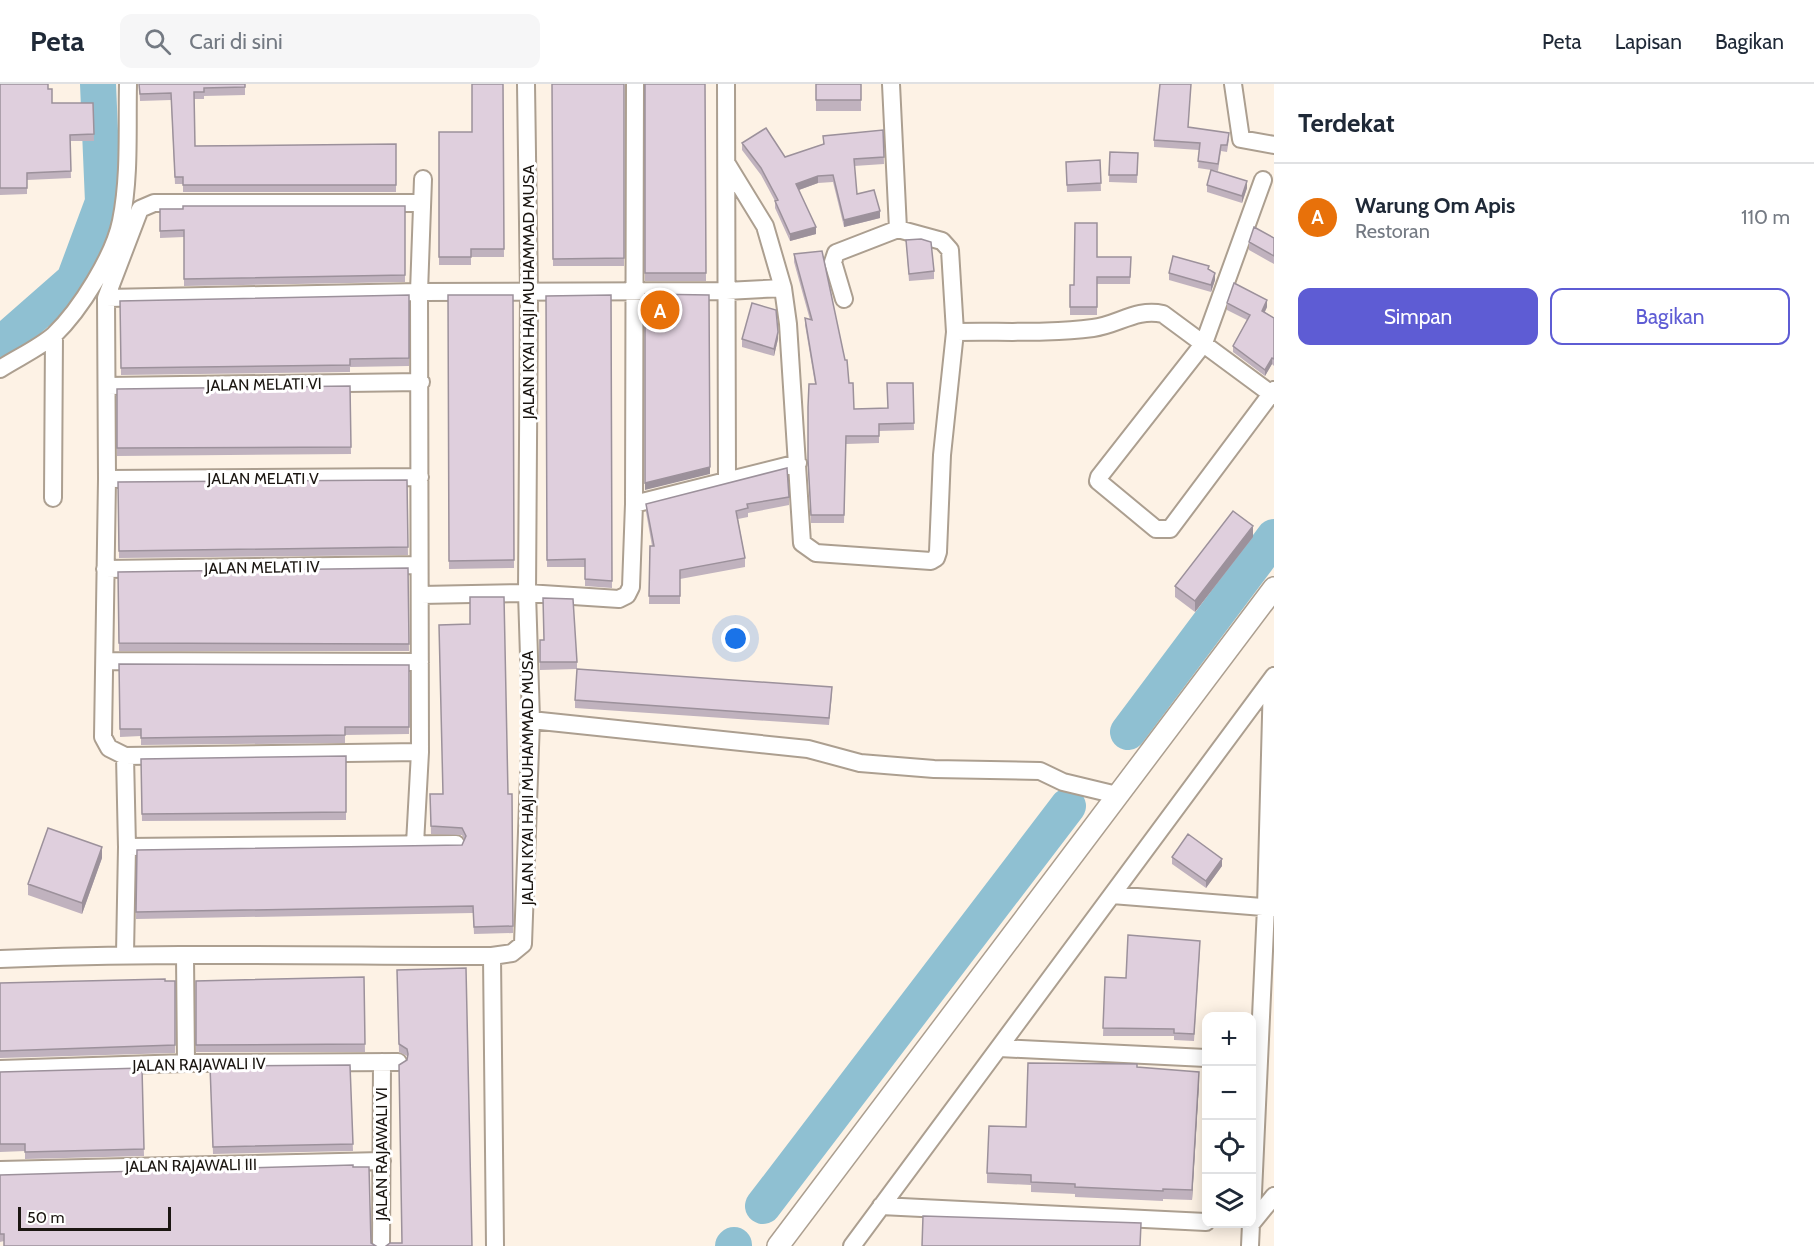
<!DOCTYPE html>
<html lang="id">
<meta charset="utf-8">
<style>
body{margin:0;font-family:Cabin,sans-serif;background:#f6f6f7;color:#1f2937}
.controls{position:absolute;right:18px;bottom:18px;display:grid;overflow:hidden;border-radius:12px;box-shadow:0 3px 15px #0003}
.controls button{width:54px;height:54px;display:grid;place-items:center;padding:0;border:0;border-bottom:2px solid #e0e1e3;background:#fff;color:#1f2937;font:30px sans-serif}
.scale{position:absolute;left:18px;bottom:15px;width:153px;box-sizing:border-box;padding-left:6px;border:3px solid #1b1611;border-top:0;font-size:16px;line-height:21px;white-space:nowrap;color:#1b1611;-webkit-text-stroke:4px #fff;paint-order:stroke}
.you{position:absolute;left:736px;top:555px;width:21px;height:21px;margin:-15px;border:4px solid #fff;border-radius:50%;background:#1a73e8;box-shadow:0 0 0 9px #1a73e833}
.badge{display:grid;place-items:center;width:39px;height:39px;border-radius:50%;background:#5e5cd4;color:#fff;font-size:20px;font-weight:700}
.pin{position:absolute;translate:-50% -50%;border:3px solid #fff;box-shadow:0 2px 6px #0006}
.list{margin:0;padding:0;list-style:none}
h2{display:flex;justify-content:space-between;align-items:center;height:78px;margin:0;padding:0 24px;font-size:26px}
h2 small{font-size:20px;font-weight:400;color:#747a83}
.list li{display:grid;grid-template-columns:39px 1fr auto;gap:18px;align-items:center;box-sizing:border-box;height:108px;padding:0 24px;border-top:2px solid #e0e1e3}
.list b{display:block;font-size:22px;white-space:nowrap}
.list p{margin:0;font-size:20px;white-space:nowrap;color:#747a83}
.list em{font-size:20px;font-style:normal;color:#747a83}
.actions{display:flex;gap:12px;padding:18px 24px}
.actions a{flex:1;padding:14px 0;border:2px solid #5e5cd4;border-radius:12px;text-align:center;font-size:21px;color:#5e5cd4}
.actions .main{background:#5e5cd4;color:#fff}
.icon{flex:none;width:33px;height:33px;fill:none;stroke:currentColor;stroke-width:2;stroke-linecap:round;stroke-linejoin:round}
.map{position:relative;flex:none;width:1274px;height:1162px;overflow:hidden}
header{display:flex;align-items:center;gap:36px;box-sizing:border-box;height:84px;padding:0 30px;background:#fff;border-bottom:2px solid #e0e1e3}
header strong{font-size:28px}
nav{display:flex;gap:33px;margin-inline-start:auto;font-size:21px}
.search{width:420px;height:54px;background:#f6f6f7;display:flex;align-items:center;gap:15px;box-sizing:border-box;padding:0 21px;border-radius:12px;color:#747a83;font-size:22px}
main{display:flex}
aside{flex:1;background:#fff}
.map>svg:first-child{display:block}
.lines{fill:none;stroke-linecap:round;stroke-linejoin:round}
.river{stroke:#8fc0d2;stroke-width:36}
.minor-casing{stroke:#ac9f90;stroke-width:20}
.tertiary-casing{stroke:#ac9f90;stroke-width:24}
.minor{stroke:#fff;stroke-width:16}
.tertiary{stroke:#fff;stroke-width:21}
.wall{fill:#c0b2be}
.shaded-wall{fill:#9c919b}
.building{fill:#dfcfdd;stroke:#9c919b;stroke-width:1.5}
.labels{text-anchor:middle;stroke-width:6;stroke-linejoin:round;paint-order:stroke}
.street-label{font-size:16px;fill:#1b1611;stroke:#fff}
</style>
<header>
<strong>Peta</strong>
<div class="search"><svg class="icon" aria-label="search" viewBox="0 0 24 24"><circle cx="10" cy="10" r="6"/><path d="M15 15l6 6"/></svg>Cari di sini</div>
<nav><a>Peta</a><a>Lapisan</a><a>Bagikan</a></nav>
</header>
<main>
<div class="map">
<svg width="1274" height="1162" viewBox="0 0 1274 1162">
<rect width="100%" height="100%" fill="#fdf2e5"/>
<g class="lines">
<path class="river" d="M 0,261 L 74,196 L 103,118 L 98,0
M 1128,648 L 1274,453
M 763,1122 L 1068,722
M 733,1162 L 734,1161"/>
<g class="minor-casing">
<path id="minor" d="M 726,0 L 727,396
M 1233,0 L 1241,55 L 1274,61
M 727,80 L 765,142 L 783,204
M 1263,96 L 1204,259 L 1099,393 L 1098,397 L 1156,445 L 1170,445 L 1274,306
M 106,214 L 419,208 L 726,207 L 783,204 L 788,240 L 802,459 L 816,469 L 931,477 L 936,474 L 938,468 L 942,371 L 955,248 L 950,166 L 942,157 L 898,145 L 891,0
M 844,215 L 833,178 L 836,169 L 898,145
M 955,248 C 1000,247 1048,250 1093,244 C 1118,241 1136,224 1163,230 L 1274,312
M 0,285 C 17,274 39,264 54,251 C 80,226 114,172 121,137 C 130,93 127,45 128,0
M 107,302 L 421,298
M 107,395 L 420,393
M 53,414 L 54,251
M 634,420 L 798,379
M 105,485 L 419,481
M 421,511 L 527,509 L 619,515 L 627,511 L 631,503 L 634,420 L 635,0
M 105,577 L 420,578
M 531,636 L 808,665 L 860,679 L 934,685 L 1040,687 L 1063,698 L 1117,711
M 420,668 L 125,672 L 109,664 L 103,653 L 107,395 L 106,214 L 140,125 L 154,119 L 420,119
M 125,672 L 127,763 L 125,870
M 415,760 L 420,668 L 419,208 L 423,95
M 127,763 L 456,760
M 1112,811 L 1274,824
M 185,872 L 186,979
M 492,872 L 495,1162
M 0,875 C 164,868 328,872 492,872 L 512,869 L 523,860 L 531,636 L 527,509 L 529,209 L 526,0
M 999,964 L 1206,974
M 0,985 L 186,979 L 398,978
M 0,1086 L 382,1077
M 881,1122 L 1206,1138
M 1252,1131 L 1266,823 L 1272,595
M 1252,1139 L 1274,1112
M 381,1162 L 382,978
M 852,1162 L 1274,592
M 1250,1162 L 1251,1140"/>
</g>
<g class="tertiary-casing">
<path id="tertiary" d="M 778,1162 L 1274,504"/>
</g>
<use href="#minor" class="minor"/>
<use href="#tertiary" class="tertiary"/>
</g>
<path class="wall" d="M 0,0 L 48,5 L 52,19 L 93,19 L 94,57 L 70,57 L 71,94 L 27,96 L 27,110 L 0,111 Z
M 139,0 L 245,0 L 245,11 L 204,12 L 204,15 L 194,15 L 195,62 L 396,60 L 396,108 L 183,108 L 183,100 L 175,100 L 171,16 L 140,17 Z
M 503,0 L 504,173 L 471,173 L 471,181 L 439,181 L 439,48 L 472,48 Z
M 552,0 L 624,0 L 624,182 L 553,182 Z
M 645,0 L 705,0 L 706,197 L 645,197 Z
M 816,0 L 861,0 L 861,27 L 816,27 Z
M 1188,43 L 1229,55 L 1227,68 L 1221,67 L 1218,87 L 1198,84 L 1199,66 L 1154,63 L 1154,56 Z
M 883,46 L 884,80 L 854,82 L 857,110 L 880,134 L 844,143 L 833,98 L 818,99 L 799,106 L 816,150 L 790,157 L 775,124 L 775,117 L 761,91 L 742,66 L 742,59 L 785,73 L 823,60 L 823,52 Z
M 1110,68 L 1138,69 L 1137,99 L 1109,98 Z
M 1100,76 L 1101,107 L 1067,108 L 1066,78 Z
M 1207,101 L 1247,104 L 1242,119 L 1207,108 Z
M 405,122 L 405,198 L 184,202 L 184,153 L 160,154 L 160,125 Z
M 1274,154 L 1274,180 L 1249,166 L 1249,158 Z
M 906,156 L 934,187 L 934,195 L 909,197 Z
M 794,170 L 849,299 L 854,325 L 887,324 L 913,299 L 914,346 L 879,347 L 879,359 L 846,360 L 844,439 L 811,439 L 808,383 L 808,323 L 815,300 L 805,241 L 805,234 L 810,236 L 794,178 Z
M 1097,173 L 1131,173 L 1130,200 L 1097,200 L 1097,231 L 1070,231 L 1070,201 L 1074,201 Z
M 1209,186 L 1215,196 L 1211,208 L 1169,196 L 1169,189 Z
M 409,211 L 409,282 L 350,283 L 350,288 L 121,291 L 120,217 Z
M 448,211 L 513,211 L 514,484 L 449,485 Z
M 611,211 L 612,504 L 585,502 L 585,483 L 547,483 L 546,212 Z
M 1227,219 L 1267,223 L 1265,228 L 1274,234 L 1274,282 L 1272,280 L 1265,292 L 1233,268 L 1233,262 L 1247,236 L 1227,226 Z
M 742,255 L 778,255 L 774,272 L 742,263 Z
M 350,302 L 351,370 L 117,372 L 117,305 Z
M 407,396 L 408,471 L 119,474 L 118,398 Z
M 789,413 L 789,421 L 748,429 L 748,433 L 738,435 L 745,474 L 745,483 L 680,495 L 680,520 L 649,520 L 650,462 L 652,462 L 646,428 L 646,420 Z
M 1253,453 L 1195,528 L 1175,513 L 1175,502 Z
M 408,484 L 409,567 L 119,567 L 118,488 Z
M 540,556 L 577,578 L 577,585 L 540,586 Z
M 119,580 L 409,581 L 409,650 L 345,651 L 345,659 L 141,661 L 141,652 L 120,653 Z
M 832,610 L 829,641 L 575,624 L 575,616 Z
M 346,672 L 346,736 L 142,737 L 141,675 Z
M 430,710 L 512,710 L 513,849 L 474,850 L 473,829 L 136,835 L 137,766 L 462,761 L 464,756 L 462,751 L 431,750 Z
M 1172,773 L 1222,782 L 1206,804 L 1172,780 Z
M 102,774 L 82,830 L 28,811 L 28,800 Z
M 1200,865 L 1194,957 L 1174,956 L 1174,952 L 1103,952 L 1105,893 L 1126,894 Z
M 397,886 L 472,1162 L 402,1159 L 407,974 L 407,972 L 399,968 Z
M 364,893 L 365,968 L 196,968 L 196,897 Z
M 175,897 L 175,969 L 0,974 L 0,899 Z
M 350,981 L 353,1067 L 213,1070 L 210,982 Z
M 1137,983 L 1199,998 L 1192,1116 L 1163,1115 L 1163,1117 L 1075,1113 L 1075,1110 L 1031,1108 L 1031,1101 L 987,1099 L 987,1089 L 1026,1043 Z
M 142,984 L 144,1072 L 25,1075 L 25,1067 L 0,1068 L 0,988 Z
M 0,1091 L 4,1157 L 0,1158 Z"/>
<path class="shaded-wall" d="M 818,92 L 818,99 L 796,107 L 796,100 Z
M 1247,97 L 1247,104 L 1242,119 L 1242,112 Z
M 880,127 L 880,134 L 844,143 L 844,136 Z
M 816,143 L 816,150 L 790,157 L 790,150 Z
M 1215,189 L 1215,196 L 1211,208 L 1211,201 Z
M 1267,216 L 1267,223 L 1262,233 L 1262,227 Z
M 778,248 L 778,255 L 774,272 L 774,265 Z
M 1272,274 L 1272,280 L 1265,292 L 1265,286 Z
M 710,383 L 710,390 L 645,406 L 645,399 Z
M 1253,442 L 1253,453 L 1195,528 L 1195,517 Z
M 102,763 L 102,774 L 82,830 L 82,819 Z
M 1222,775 L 1222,782 L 1206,804 L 1206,797 Z
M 1199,988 L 1199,998 L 1192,1116 L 1192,1106 Z"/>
<path class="building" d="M 0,0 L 48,0 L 48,5 L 52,5 L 52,19 L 93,19 L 94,50 L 70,51 L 71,87 L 27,89 L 27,104 L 0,104 Z
M 139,0 L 245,0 L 245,3 L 204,4 L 204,8 L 194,8 L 195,62 L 396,60 L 396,101 L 183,101 L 183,93 L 175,93 L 171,9 L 140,10 Z
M 472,0 L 503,0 L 504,165 L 471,165 L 471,173 L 439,173 L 439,48 L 472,48 Z
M 552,0 L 624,0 L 624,174 L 553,175 Z
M 645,0 L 705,0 L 706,189 L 645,189 Z
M 816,0 L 861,0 L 861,16 L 816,16 Z
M 1160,0 L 1191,0 L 1188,43 L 1229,49 L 1227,61 L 1221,61 L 1218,80 L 1198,77 L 1200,59 L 1154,56 Z
M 766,44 L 785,73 L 824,60 L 823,52 L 883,46 L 884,73 L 854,75 L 857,110 L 874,106 L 880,127 L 844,136 L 833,91 L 818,92 L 796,100 L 816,143 L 790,150 L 775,117 L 778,116 L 761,84 L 742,59 Z
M 1110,68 L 1138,69 L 1137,91 L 1109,91 Z
M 1100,76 L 1101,99 L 1067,101 L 1066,78 Z
M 1211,86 L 1247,97 L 1242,112 L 1207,101 Z
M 183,122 L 405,122 L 405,191 L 184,195 L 184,146 L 160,147 L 160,125 L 183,125 Z
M 1075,139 L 1097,139 L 1097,173 L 1131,173 L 1130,193 L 1097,193 L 1097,223 L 1070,223 L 1070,201 L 1074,201 Z
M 1254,143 L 1274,154 L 1274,172 L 1249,158 Z
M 921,155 L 931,158 L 934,187 L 909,190 L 906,156 Z
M 822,167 L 845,276 L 847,276 L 849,299 L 853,299 L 854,325 L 888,324 L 887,299 L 913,299 L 914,339 L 879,340 L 879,352 L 846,352 L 844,431 L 811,431 L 808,376 L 808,323 L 809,300 L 816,300 L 805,234 L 812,236 L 794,170 Z
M 1173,172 L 1209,182 L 1208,185 L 1215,189 L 1211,201 L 1169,189 Z
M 1234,199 L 1267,216 L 1262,227 L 1274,234 L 1274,275 L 1272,274 L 1265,286 L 1233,262 L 1250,231 L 1227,219 Z
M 645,210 L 709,211 L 710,383 L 645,399 Z
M 409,211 L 409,274 L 350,275 L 350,281 L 121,284 L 120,217 Z
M 448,211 L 513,211 L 514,476 L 449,477 Z
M 611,211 L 612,497 L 585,495 L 585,475 L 547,476 L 546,212 Z
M 752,219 L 776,226 L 778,248 L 774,265 L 742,255 Z
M 350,302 L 351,363 L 117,364 L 117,305 Z
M 787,384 L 789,413 L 747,420 L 748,424 L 736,427 L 745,474 L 680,486 L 680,512 L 649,512 L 650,462 L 654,462 L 646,420 Z
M 407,396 L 408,463 L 119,467 L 118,398 Z
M 1233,427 L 1253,442 L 1195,517 L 1175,502 Z
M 408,484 L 409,560 L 119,559 L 118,488 Z
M 470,513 L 504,513 L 508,710 L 512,710 L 513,842 L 474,843 L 473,822 L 136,828 L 137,766 L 462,761 L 466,752 L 462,744 L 431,742 L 430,710 L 443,710 L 439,541 L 470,540 Z
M 543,514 L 573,515 L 577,578 L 540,578 L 540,556 L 544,556 Z
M 119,580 L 409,581 L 409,643 L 345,643 L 345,651 L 141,654 L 141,645 L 120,645 Z
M 577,585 L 832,603 L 829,634 L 575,616 Z
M 346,672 L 346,728 L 142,730 L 141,675 Z
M 48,744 L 102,763 L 82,819 L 28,800 Z
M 1188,750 L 1222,775 L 1206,797 L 1172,773 Z
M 1128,851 L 1200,857 L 1194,950 L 1174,949 L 1174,945 L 1103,944 L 1105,893 L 1126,894 Z
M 466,884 L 472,1162 L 386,1162 L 390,1159 L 402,1159 L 399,981 L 407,976 L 408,970 L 407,965 L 399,960 L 397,886 Z
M 364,893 L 365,960 L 196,961 L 196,897 Z
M 165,895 L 165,897 L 175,897 L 175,961 L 0,967 L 0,899 Z
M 1028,979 L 1137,980 L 1137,983 L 1199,988 L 1192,1106 L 1163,1105 L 1163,1107 L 1075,1103 L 1075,1100 L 1031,1098 L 1031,1091 L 987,1089 L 989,1042 L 1026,1043 Z
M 350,981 L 353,1060 L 213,1063 L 210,982 Z
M 142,984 L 144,1065 L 25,1068 L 25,1060 L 0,1060 L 0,988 Z
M 353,1081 L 353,1083 L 369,1083 L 371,1159 L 376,1162 L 4,1162 L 4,1150 L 0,1150 L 0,1091 Z
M 923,1132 L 1141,1139 L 1140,1162 L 922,1162 Z"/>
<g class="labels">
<g class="street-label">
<text transform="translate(528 208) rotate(-90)" y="6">JALAN KYAI HAJI MUHAMMAD MUSA</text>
<text transform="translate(264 300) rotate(-1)" y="6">JALAN MELATI VI</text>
<text x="263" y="400">JALAN MELATI V</text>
<text transform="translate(262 483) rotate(-1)" y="6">JALAN MELATI IV</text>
<text transform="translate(527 694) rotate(-90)" y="6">JALAN KYAI HAJI MUHAMMAD MUSA</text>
<text transform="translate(199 980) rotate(-1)" y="6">JALAN RAJAWALI IV</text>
<text transform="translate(381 1070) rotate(-90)" y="6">JALAN RAJAWALI VI</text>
<text transform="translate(191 1081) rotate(-1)" y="6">JALAN RAJAWALI III</text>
</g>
</g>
</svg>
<div class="controls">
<button>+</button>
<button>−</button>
<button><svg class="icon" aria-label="locate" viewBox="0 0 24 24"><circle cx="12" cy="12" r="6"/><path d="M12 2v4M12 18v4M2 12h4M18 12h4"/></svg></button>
<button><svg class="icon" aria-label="layers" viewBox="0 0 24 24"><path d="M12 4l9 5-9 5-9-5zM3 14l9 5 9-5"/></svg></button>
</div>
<div class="scale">50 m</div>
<div class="you"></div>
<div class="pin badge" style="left:660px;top:226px;background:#e8710a">A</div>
</div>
<aside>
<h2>Terdekat<small></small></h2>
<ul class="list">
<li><span class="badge" style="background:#e8710a">A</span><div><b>Warung Om Apis</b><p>Restoran</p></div><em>110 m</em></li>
</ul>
<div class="actions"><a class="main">Simpan</a><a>Bagikan</a></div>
</aside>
</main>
